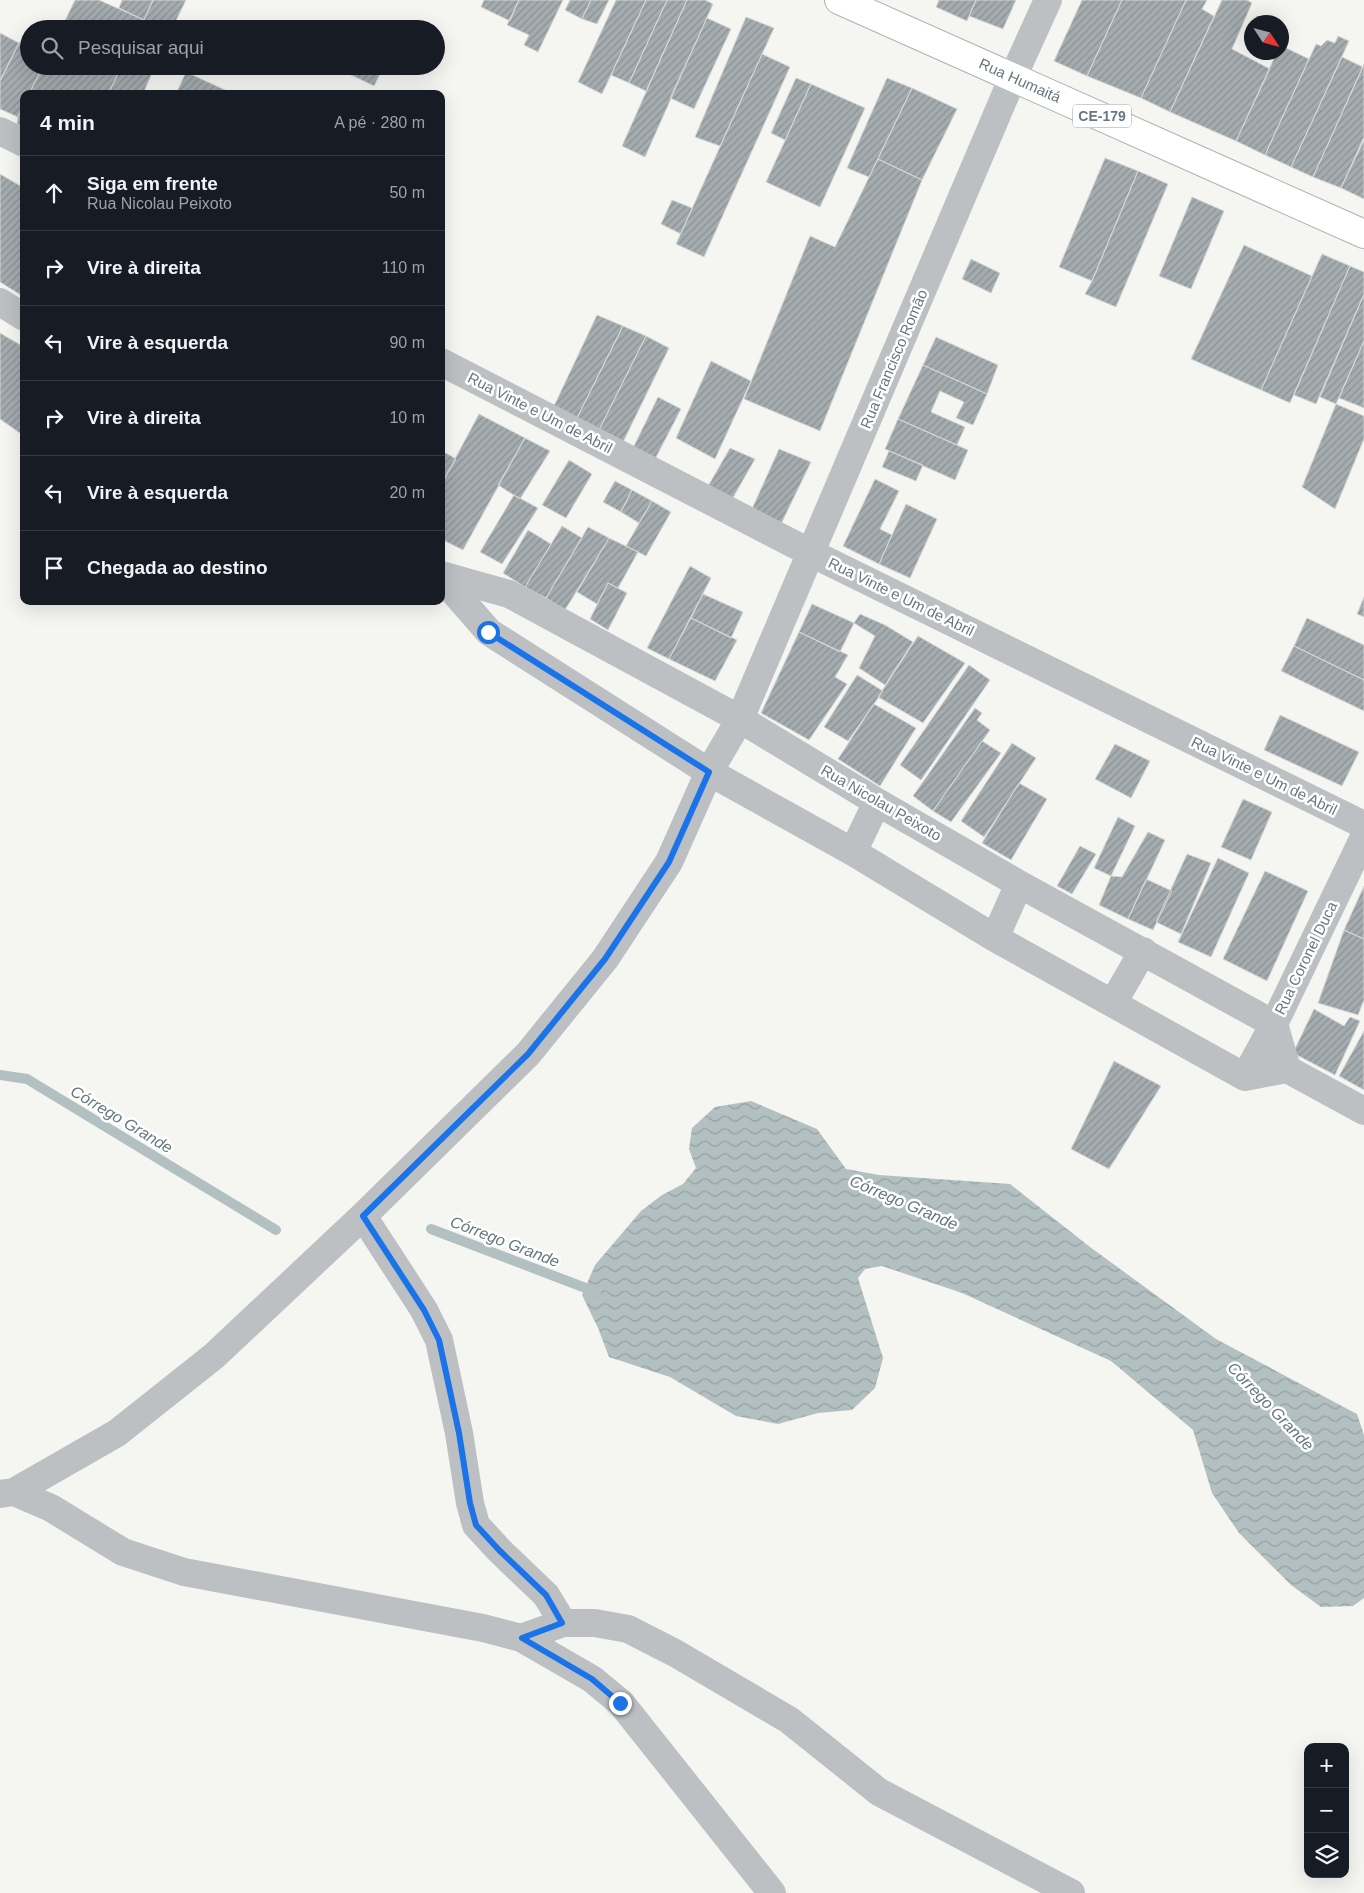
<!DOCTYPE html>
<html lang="pt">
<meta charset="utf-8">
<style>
body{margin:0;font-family:Arial,sans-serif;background:#242831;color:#f1f3f6}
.controls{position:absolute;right:15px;bottom:15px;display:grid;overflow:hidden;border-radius:10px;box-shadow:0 5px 20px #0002}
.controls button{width:45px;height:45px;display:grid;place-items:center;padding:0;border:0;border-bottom:1px solid #363941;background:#171b24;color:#f1f3f6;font:25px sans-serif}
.compass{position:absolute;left:1244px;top:15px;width:45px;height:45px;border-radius:50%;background:#171b24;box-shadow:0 5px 20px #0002;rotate:126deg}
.stop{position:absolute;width:15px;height:15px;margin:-11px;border:4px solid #1a73e8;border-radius:50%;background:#fff}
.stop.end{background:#1a73e8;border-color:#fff;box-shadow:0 1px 5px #0008}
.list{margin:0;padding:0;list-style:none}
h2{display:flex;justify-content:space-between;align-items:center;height:65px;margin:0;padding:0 20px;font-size:21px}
h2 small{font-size:16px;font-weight:400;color:#9ea1a6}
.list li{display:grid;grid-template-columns:32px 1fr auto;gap:15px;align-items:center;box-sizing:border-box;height:75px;padding:0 20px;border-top:1px solid #363941}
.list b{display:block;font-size:19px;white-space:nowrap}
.list p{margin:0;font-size:16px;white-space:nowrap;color:#9ea1a6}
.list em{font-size:16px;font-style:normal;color:#9ea1a6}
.icon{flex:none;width:28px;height:28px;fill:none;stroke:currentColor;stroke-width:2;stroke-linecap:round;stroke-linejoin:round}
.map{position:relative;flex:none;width:1364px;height:1893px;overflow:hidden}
.search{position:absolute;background:#171b24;box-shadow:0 5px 20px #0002;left:20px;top:20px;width:425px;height:55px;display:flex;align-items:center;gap:12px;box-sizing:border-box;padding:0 18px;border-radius:28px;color:#9ea1a6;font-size:19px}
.panel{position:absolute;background:#171b24;box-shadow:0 5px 20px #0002;left:20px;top:90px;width:425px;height:515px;border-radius:10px}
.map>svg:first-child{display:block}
.water{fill:url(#water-waves)}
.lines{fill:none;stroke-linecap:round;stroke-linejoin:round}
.stream{stroke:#b3c0c2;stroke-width:10}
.building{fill:url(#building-hatch);stroke:#d6d6d4}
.primary-casing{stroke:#aeb3b5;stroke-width:30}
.minor{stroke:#bcc0c3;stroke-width:28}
.primary{stroke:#fff;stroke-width:28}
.route{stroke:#1a73e8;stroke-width:6}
.labels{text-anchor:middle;stroke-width:5;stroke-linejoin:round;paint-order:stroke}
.shield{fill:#fff;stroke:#95a0a5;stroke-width:1}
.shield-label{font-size:14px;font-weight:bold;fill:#68777f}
.street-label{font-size:15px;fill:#68777f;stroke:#fff}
.water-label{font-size:16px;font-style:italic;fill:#63787c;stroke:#fff}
</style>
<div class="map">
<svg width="1364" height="1893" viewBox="0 0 1364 1893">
<defs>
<pattern id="water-waves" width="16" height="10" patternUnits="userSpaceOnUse" patternTransform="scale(1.25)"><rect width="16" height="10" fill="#b3c0c2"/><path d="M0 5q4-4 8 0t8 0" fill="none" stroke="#95a1a3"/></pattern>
<pattern id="building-hatch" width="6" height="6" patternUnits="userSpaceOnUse" patternTransform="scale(1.25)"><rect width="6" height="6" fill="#a4acb0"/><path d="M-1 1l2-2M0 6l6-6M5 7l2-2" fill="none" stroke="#899194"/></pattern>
</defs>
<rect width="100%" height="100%" fill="#f5f5f2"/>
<path class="water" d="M 751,1101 L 817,1129 L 846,1169 L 879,1175 L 1010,1184 L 1090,1247 L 1216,1339 L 1357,1414 L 1364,1435 L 1364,1598 L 1353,1606 L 1321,1607 L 1291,1585 L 1239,1533 L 1212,1493 L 1193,1430 L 1111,1361 L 962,1293 L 882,1266 L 865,1269 L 858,1278 L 883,1358 L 875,1388 L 852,1410 L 818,1413 L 778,1424 L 736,1416 L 670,1377 L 609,1357 L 598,1328 L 582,1295 L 595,1265 L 641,1211 L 662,1195 L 683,1184 L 696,1168 L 689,1149 L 692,1128 L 715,1107 Z"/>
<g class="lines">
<path class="stream" d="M 0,1075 L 27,1079 L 276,1230
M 431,1229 L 596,1292"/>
</g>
<path class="building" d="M 75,0 L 99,0 L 144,20 L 140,29 L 61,29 Z
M 122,0 L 153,0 L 144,20 L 119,8 Z
M 153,0 L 186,0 L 172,29 L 164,29 L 144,20 Z
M 484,0 L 519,0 L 510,21 L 481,7 Z
M 519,0 L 563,0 L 538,52 L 524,45 L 529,35 L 507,25 Z
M 570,0 L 591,0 L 582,19 L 565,10 Z
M 591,0 L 609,0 L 597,24 L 582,19 Z
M 616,0 L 646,0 L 602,94 L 578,82 Z
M 646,0 L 667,0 L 629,83 L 611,75 Z
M 667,0 L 687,0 L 646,91 L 629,83 Z
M 687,0 L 705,0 L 713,4 L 645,157 L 622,146 Z
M 939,0 L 976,0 L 967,21 L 936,7 Z
M 976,0 L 1016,0 L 1003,29 L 969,16 Z
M 1082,0 L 1122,0 L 1087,76 L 1054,61 Z
M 1122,0 L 1186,0 L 1141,98 L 1087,76 Z
M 1186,0 L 1207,0 L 1202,9 L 1214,16 L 1170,112 L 1141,98 Z
M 1222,0 L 1247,0 L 1252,3 L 1232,49 L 1270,69 L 1236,141 L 1170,112 Z
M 746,17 L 774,28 L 720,146 L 695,137 Z
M 707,18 L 731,29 L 694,109 L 670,98 Z
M 144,20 L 164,29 L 140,29 Z
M 0,33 L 19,43 L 0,81 Z
M 1338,36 L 1349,41 L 1291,167 L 1265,155 L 1316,44 L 1321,46 L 1327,40 L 1335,43 Z
M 19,43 L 29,47 L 29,66 L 43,66 L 29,94 L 24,94 L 24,105 L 18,117 L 0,109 L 0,81 Z
M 1282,46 L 1309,59 L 1265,155 L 1236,141 L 1277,52 L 1282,52 Z
M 762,54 L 790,67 L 704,257 L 676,244 Z
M 1342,57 L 1363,67 L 1313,177 L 1291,167 Z
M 1364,64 L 1364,137 L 1341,188 L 1313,177 Z
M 43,66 L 122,66 L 108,94 L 29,94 Z
M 122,66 L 155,66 L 143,94 L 108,94 Z
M 350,66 L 384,66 L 374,86 L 347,73 Z
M 186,72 L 234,94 L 176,94 Z
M 796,78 L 811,84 L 785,140 L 771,133 Z
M 887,78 L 912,88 L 869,177 L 847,168 Z
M 811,84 L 865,108 L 820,207 L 766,182 Z
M 912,88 L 957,109 L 922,180 L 878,159 Z
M 24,105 L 24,127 L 17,124 L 18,117 Z
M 1364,140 L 1364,199 L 1341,188 Z
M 1105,158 L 1138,171 L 1092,281 L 1059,267 Z
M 878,159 L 922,180 L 820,431 L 744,399 L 810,236 L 835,247 Z
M 1138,171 L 1168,184 L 1116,307 L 1085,294 L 1092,281 Z
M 0,174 L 24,188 L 24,297 L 0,282 Z
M 1192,197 L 1224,211 L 1191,289 L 1159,276 Z
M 672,200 L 692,208 L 681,234 L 661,224 Z
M 1244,245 L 1312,276 L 1261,390 L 1191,359 Z
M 1322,254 L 1350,266 L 1290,403 L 1261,390 Z
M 971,259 L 1000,273 L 991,293 L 962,279 Z
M 1350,266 L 1364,272 L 1364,294 L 1316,404 L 1294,395 Z
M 1364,294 L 1364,341 L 1336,404 L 1320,397 Z
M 597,315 L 623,326 L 577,418 L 554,406 Z
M 623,326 L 646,336 L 599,430 L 577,418 Z
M 0,333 L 24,347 L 24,436 L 0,419 Z
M 646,336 L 669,348 L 623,442 L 599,430 Z
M 936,337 L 998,365 L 987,394 L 923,365 Z
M 1364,341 L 1364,408 L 1339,398 Z
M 711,361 L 751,381 L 715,459 L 676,438 Z
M 923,365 L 987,394 L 973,425 L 956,418 L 964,402 L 940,391 L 931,412 L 965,427 L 957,445 L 898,419 Z
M 658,397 L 681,409 L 653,463 L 632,450 Z
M 1336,404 L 1364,416 L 1364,439 L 1335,509 L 1302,487 Z
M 479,414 L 525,438 L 463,550 L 441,539 L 441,485 Z
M 898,419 L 968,450 L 955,480 L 885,449 Z
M 525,438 L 550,451 L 520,499 L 498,485 Z
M 730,448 L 755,459 L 731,501 L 707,488 Z
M 779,449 L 811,462 L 781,524 L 751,511 Z
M 889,451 L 923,465 L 916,481 L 882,467 Z
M 446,453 L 456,459 L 441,485 L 441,459 Z
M 569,460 L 592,474 L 566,518 L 542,505 Z
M 875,479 L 899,491 L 880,529 L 892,535 L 879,564 L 843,546 Z
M 615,481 L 632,490 L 621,512 L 603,502 Z
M 632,490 L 652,501 L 639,523 L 621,512 Z
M 514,495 L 538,508 L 502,564 L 480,552 Z
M 652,501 L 671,512 L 646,556 L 626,546 Z
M 906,504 L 937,519 L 910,578 L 879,564 Z
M 562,526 L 582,538 L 546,598 L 525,587 Z
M 588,527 L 609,538 L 565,610 L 546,598 Z
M 528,530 L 551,544 L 525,587 L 503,573 Z
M 609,538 L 638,552 L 618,588 L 608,583 L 597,604 L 577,592 Z
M 690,566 L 711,578 L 669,659 L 647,648 Z
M 608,583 L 627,593 L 608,630 L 590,619 Z
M 703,594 L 743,612 L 731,638 L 691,618 Z
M 1364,597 L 1364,617 L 1357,614 Z
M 812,604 L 854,623 L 840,652 L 799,632 Z
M 860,614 L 885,625 L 913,642 L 885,685 L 859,668 L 875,636 L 854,623 Z
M 691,618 L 737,640 L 715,681 L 669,659 Z
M 1307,618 L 1364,645 L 1364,680 L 1294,646 Z
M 799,632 L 848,655 L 835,677 L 847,684 L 809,740 L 761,713 Z
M 918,636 L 965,663 L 923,723 L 878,697 Z
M 1294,646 L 1364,680 L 1364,711 L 1281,671 Z
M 969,665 L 990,680 L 921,780 L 900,765 Z
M 857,675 L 883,691 L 848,741 L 824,727 Z
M 874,704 L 916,728 L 880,786 L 838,759 Z
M 975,708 L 982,713 L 977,720 L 990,730 L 933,811 L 913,796 Z
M 1280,715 L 1359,752 L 1342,786 L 1264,750 Z
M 982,741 L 1001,753 L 951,822 L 933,811 Z
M 1012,743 L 1036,758 L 984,837 L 961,821 Z
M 1115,744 L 1150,761 L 1131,798 L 1095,779 Z
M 1019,783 L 1047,799 L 1011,860 L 982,843 Z
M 1243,799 L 1272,812 L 1251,860 L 1221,847 Z
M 1118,817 L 1135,826 L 1111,876 L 1094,868 Z
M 1148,832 L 1165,840 L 1128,919 L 1099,905 L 1111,876 L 1122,877 Z
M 1080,846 L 1096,854 L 1072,894 L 1057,886 Z
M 1187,854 L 1211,863 L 1181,934 L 1156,922 Z
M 1218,858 L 1249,873 L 1211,957 L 1178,942 Z
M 1265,871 L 1308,891 L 1267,981 L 1223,959 Z
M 1146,879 L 1172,891 L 1153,930 L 1128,919 Z
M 1364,886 L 1364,939 L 1344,930 Z
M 1344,930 L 1364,939 L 1364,1000 L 1358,1015 L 1318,1003 Z
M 1314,1009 L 1344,1026 L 1350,1017 L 1360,1021 L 1335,1075 L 1293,1053 Z
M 1364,1031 L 1364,1090 L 1339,1076 Z
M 1114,1061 L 1161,1086 L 1109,1169 L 1071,1149 Z"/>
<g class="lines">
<g class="primary-casing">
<g id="primary">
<path id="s1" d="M 839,0 L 1364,234"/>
</g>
</g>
<path class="minor" d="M 0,131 L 24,143
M 0,302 L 24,317
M 441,362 L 811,553 L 1364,825
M 441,575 L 509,594 L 546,614 L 740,719 L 877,802 L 1019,884 L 1274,1024 L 1287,1069
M 441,577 L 489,632 L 709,772 L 853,852 L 995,938 L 1245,1077 L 1287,1069 L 1364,1111
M 853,852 L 877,802
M 995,938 L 1019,884
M 1113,1003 L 1143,951
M 1245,1077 L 1274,1024 L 1364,837
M 363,1216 L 424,1310 L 439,1340 L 459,1433 L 470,1503 L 476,1525 L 499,1550 L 546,1595 L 563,1623
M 14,1492 L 51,1508 L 123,1552 L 184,1572 L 483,1628 L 521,1638 L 592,1679 L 621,1703 L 772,1893
M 0,1494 L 14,1492 L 117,1433 L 214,1356 L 363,1216 L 528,1054 L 605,959 L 669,862 L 709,772 L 740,719 L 1013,77 L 1048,0
M 521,1638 L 563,1623 L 595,1623 L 628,1629 L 675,1653 L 789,1720 L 879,1792 L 1071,1893"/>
<use href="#primary" class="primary"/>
</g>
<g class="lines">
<path class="route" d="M 488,632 L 709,772 L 669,862 L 605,959 L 528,1054 L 363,1216 L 424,1310 L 439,1340 L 459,1433 L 470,1503 L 476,1525 L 499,1550 L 546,1595 L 562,1623 L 522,1638 L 592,1679 L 620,1703"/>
</g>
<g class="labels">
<rect class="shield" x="1073" y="104.5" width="58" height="23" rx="4"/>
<g class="shield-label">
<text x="1102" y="121">CE-179</text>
</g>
<g class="street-label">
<text dy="5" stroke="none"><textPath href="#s1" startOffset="198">Rua Humaitá</textPath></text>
<text transform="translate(894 359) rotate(-67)" y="5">Rua Francisco Romão</text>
<text transform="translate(540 413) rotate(27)" y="5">Rua Vinte e Um de Abril</text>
<text transform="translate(901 597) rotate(26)" y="5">Rua Vinte e Um de Abril</text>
<text transform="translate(1264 776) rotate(26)" y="5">Rua Vinte e Um de Abril</text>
<text transform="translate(881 803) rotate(30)" y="5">Rua Nicolau Peixoto</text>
<text transform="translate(1306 958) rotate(-64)" y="5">Rua Coronel Duca</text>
</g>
<g class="water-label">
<text transform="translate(122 1119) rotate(31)" y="6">Córrego Grande</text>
<text transform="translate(904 1202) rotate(23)" y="6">Córrego Grande</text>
<text transform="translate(505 1241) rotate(21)" y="6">Córrego Grande</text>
<text transform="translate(1271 1406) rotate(46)" y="6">Córrego Grande</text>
</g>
</g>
</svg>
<div class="controls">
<button>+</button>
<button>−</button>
<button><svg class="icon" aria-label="layers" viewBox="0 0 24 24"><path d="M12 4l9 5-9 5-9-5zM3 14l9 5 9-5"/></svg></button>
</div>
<svg class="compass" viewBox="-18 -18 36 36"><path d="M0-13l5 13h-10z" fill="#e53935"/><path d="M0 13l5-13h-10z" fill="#9ea1a6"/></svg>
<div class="stop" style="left:488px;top:632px"></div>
<div class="stop end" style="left:620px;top:1703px"></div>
<div class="search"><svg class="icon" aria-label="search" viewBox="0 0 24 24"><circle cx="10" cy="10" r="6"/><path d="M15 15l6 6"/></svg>Pesquisar aqui</div>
<section class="panel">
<h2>4 min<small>A pé · 280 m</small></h2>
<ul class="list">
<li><svg class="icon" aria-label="ahead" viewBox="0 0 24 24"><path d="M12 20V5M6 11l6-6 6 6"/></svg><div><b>Siga em frente</b><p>Rua Nicolau Peixoto</p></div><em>50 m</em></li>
<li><svg class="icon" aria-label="right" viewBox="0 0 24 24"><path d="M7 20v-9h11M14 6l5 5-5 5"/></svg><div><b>Vire à direita</b></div><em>110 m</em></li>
<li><svg class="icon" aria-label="left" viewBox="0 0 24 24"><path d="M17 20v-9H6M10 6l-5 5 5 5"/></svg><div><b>Vire à esquerda</b></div><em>90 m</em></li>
<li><svg class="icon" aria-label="right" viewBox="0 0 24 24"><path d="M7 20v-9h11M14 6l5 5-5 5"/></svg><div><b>Vire à direita</b></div><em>10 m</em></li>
<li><svg class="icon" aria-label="left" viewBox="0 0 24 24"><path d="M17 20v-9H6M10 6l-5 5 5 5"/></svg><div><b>Vire à esquerda</b></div><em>20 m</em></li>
<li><svg class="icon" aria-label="arrive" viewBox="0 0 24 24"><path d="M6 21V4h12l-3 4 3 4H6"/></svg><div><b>Chegada ao destino</b></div></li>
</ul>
</section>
</div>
